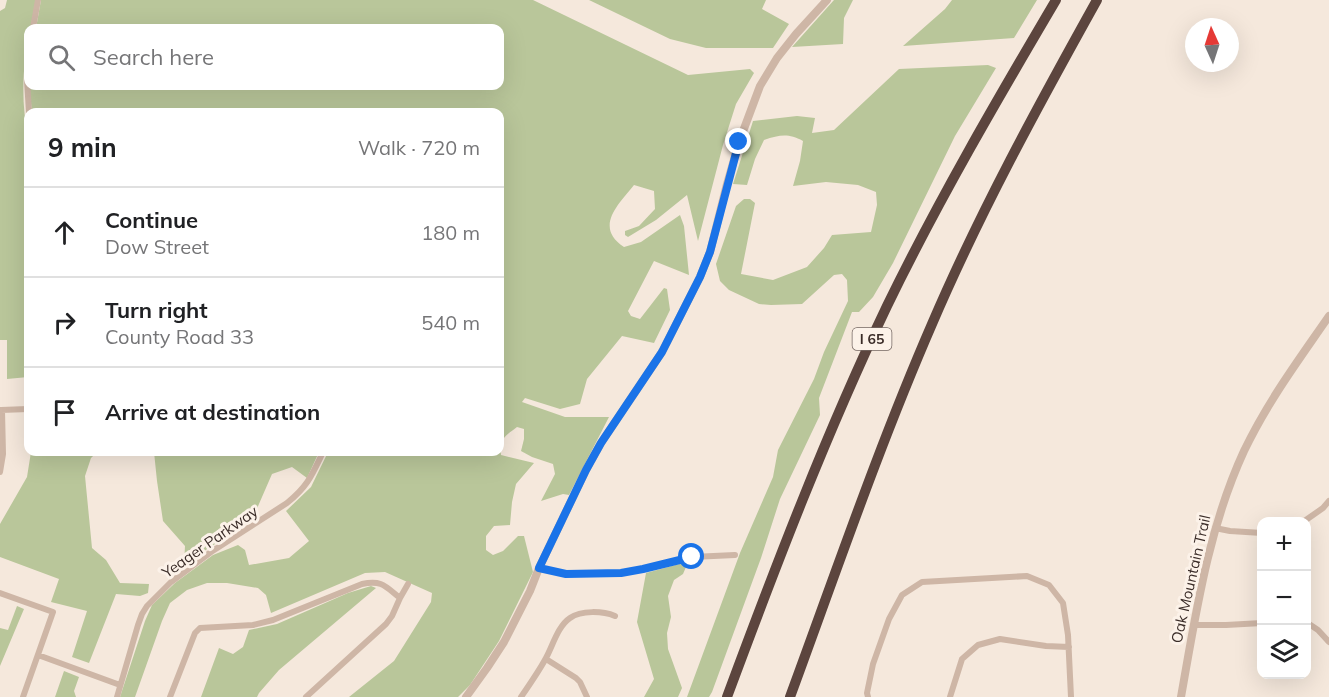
<!DOCTYPE html>
<meta charset="utf-8">
<style>
body{margin:0;font-family:Mulish,sans-serif;background:#f6f6f6;color:#202124}
.controls{position:absolute;right:18px;bottom:18px;display:grid;overflow:hidden;border-radius:12px;box-shadow:0 6px 24px #0002}
.controls button{width:54px;height:54px;display:grid;place-items:center;padding:0;border:0;border-bottom:2px solid #e0e0e0;background:#fff;color:#202124;font:30px sans-serif}
.compass{position:absolute;left:1185px;top:18px;width:54px;height:54px;border-radius:50%;background:#fff;box-shadow:0 6px 24px #0002;rotate:357deg}
.stop{position:absolute;width:18px;height:18px;margin:-14px;border:4px solid #1a73e8;border-radius:50%;background:#fff}
.stop.end{background:#1a73e8;border-color:#fff;box-shadow:0 2px 6px #0008}
.list{margin:0;padding:0;list-style:none}
h2{display:flex;justify-content:space-between;align-items:center;height:78px;margin:0;padding:0 24px;font-size:26px}
h2 small{font-size:20px;font-weight:400;color:#757577}
.list li{display:grid;grid-template-columns:39px 1fr auto;gap:18px;align-items:center;box-sizing:border-box;height:90px;padding:0 24px;border-top:2px solid #e0e0e0}
.list b{display:block;font-size:22px;white-space:nowrap}
.list p{margin:0;font-size:20px;white-space:nowrap;color:#757577}
.list em{font-size:20px;font-style:normal;color:#757577}
.icon{flex:none;width:33px;height:33px;fill:none;stroke:currentColor;stroke-width:2;stroke-linecap:round;stroke-linejoin:round}
.map{position:relative;flex:none;width:1329px;height:697px;overflow:hidden}
.search{position:absolute;background:#fff;box-shadow:0 6px 24px #0002;left:24px;top:24px;width:480px;height:66px;display:flex;align-items:center;gap:15px;box-sizing:border-box;padding:0 21px;border-radius:12px;color:#757577;font-size:22px}
.panel{position:absolute;background:#fff;box-shadow:0 6px 24px #0002;left:24px;top:108px;width:480px;height:348px;border-radius:12px}
.map>svg:first-child{display:block}
.green{fill:#b9c69a}
.lines{fill:none;stroke-linecap:round;stroke-linejoin:round}
.minor{stroke:#ceb6a6;stroke-width:6}
.tertiary{stroke:#ceb6a6;stroke-width:8}
.motorway{stroke:#5c453e;stroke-width:10}
.route{stroke:#1a73e8;stroke-width:8}
.labels{text-anchor:middle;stroke-width:6;stroke-linejoin:round;paint-order:stroke}
.shield{fill:#fcf2e9;stroke:#746762;stroke-width:1.5}
.shield-label{font-size:14px;font-weight:bold;fill:#3a2c28}
.street-label{font-size:15px;fill:#3a2c28;stroke:#fcf2e9}
</style>
<div class="map">
<svg width="1329" height="697" viewBox="0 0 1329 697">
<rect width="100%" height="100%" fill="#f5e8dc"/>
<path class="green" d="M 7,0 L 36,0 L 31,28 L 28,28 C 28,40 27,50 25,61 C 22,85 23,113 28,137 L 28,377 L 7,379 L 7,340 L 0,340 L 0,11 L 5,8 Z
M 41,0 L 533,0 L 688,75 L 750,69 L 754,73 L 736,104 L 723,145 L 698,241 L 687,195 L 656,220 L 628,237 L 625,235 L 625,231 L 639,226 L 655,209 L 654,191 L 634,185 C 618,205 594,227 624,247 L 641,242 L 680,215 L 684,226 L 689,275 L 654,261 L 628,311 L 631,316 L 640,319 L 664,288 L 667,289 L 670,310 L 654,343 L 622,336 L 587,379 L 580,404 L 560,409 L 525,398 L 522,402 L 565,417 L 609,417 L 569,495 L 563,494 L 541,501 L 555,474 L 553,464 L 532,457 L 521,451 L 524,439 L 524,429 L 517,427 C 505,436 499,439 501,455 L 534,463 L 516,484 L 512,502 L 510,525 L 494,526 L 486,536 L 486,550 L 493,555 L 503,551 L 518,536 L 524,536 L 533,572 L 499,641 L 470,685 L 458,697 L 349,697 L 394,661 L 431,602 L 432,593 L 385,572 L 365,573 L 271,613 L 266,595 L 258,588 L 227,583 L 207,583 L 187,590 L 170,603 L 162,621 L 135,697 L 120,697 L 145,621 L 152,605 L 175,583 L 213,555 L 238,545 L 245,550 L 249,565 L 289,558 L 309,541 L 286,511 L 311,487 L 328,452 L 500,452 L 500,112 L 32,112 L 29,86 L 500,86 L 500,28 L 36,28 Z
M 589,0 L 766,0 L 762,9 L 789,24 L 773,48 L 706,48 L 670,39 Z
M 834,0 L 853,0 L 844,18 L 843,44 L 792,47 Z
M 952,0 L 1037,0 L 1014,38 L 903,46 L 945,9 Z
M 988,65 L 996,68 L 955,136 L 893,263 L 873,297 L 859,312 L 852,312 L 819,398 L 820,415 L 780,499 L 761,558 L 712,692 L 709,697 L 687,697 L 740,553 L 773,477 L 778,450 L 814,379 L 824,352 L 848,301 L 847,280 L 842,274 L 834,275 L 802,304 L 771,305 L 759,304 L 729,290 L 720,281 L 716,264 L 736,206 L 744,199 L 750,199 L 755,203 L 741,274 L 773,280 L 807,267 L 824,248 L 832,235 L 871,232 L 877,205 L 876,192 L 858,185 L 826,182 L 793,186 L 800,161 L 803,141 C 788,133 780,135 764,140 L 755,159 L 747,185 L 733,184 L 753,121 L 797,116 L 815,118 L 812,133 L 834,130 L 899,69 Z
M 31,452 L 97,452 L 91,458 L 85,476 L 92,548 L 106,560 L 120,583 L 149,584 L 148,593 L 140,596 L 116,594 L 89,663 L 72,657 L 87,611 L 51,602 L 59,579 L 0,557 L 0,524 L 27,477 Z
M 154,452 L 319,452 L 307,478 L 292,467 L 272,474 L 252,520 L 184,564 L 185,546 L 163,521 L 157,481 Z
M 683,563 L 686,567 L 683,574 L 674,580 L 668,596 L 671,617 L 667,633 L 668,649 L 682,688 L 678,697 L 644,697 L 654,679 L 637,622 L 646,573 Z
M 371,586 L 376,588 L 279,670 L 259,693 L 257,697 L 201,697 L 219,648 L 233,654 L 243,647 L 249,630 L 277,624 L 348,593 Z
M 17,606 L 24,609 L 0,666 L 0,628 L 8,630 Z
M 64,671 L 79,677 L 74,691 L 76,697 L 55,697 Z"/>
<g class="lines">
<path class="minor" d="M 33,28 L 38,0
M 28,59 L 27,80 L 29,112
M 1,410 L 28,409
M 0,472 L 3,454 L 2,410
M 1303,522 L 1323,508 L 1329,501
M 1215,528 L 1230,531 L 1262,533
M 539,568 L 566,574 L 621,573 L 643,569 L 692,557 L 735,555
M 0,593 L 53,612 L 23,697
M 400,598 L 408,584
M 1306,622 L 1318,630 L 1329,642
M 1194,625 L 1226,625 L 1262,623
M 38,655 L 120,685
M 546,659 L 576,678 L 580,682 L 587,697
M 117,697 L 138,625 L 142,614 L 147,606 L 171,582 L 211,552 L 287,503 C 308,486 312,475 323,452
M 170,697 L 195,633 L 200,628 L 253,625 L 273,620 L 362,584 C 382,580 385,586 400,598 L 392,616 L 386,624 L 306,697
M 521,697 C 530,684 539,671 546,658 C 553,645 558,626 570,618 C 581,610 603,611 615,616
M 868,697 L 867,693 L 873,664 L 889,619 L 902,595 L 922,582 L 1027,576 L 1049,585 L 1063,603 L 1068,635 L 1071,697
M 950,697 L 962,659 L 978,645 L 1000,639 L 1046,646 L 1069,647"/>
<path class="tertiary" d="M 466,697 L 487,668 L 504,642 L 530,591 L 539,568 L 586,470 L 601,443 L 662,352 L 700,277 L 710,252 L 727,184 L 739,142 L 760,86 L 777,58 L 796,34 L 827,0
M 1181,697 C 1196,613 1208,529 1244,451 C 1268,401 1298,361 1329,316"/>
<path class="motorway" d="M 727,697 C 776,565 826,434 887,306 C 938,201 997,100 1056,0
M 790,697 C 836,572 879,446 932,324 C 980,212 1038,106 1097,0"/>
</g>
<g class="lines">
<path class="route" d="M 692,557 L 643,569 L 621,573 L 566,574 L 539,568 L 586,470 L 601,443 L 662,352 L 700,277 L 710,252 L 739,142"/>
</g>
<g class="labels">
<rect class="shield" x="852.5" y="328" width="39" height="22" rx="4.5"/>
<g class="shield-label">
<text x="872" y="344">I 65</text>
</g>
<g class="street-label">
<text transform="translate(210 542) rotate(-35)" y="5">Yeager Parkway</text>
<text transform="translate(1191 579) rotate(-77)" y="5">Oak Mountain Trail</text>
</g>
</g>
</svg>
<div class="controls">
<button>+</button>
<button>−</button>
<button><svg class="icon" aria-label="layers" viewBox="0 0 24 24"><path d="M12 4l9 5-9 5-9-5zM3 14l9 5 9-5"/></svg></button>
</div>
<svg class="compass" viewBox="-18 -18 36 36"><path d="M0-13l5 13h-10z" fill="#e53935"/><path d="M0 13l5-13h-10z" fill="#757577"/></svg>
<div class="stop" style="left:692px;top:557px"></div>
<div class="stop end" style="left:739px;top:142px"></div>
<div class="search"><svg class="icon" aria-label="search" viewBox="0 0 24 24"><circle cx="10" cy="10" r="6"/><path d="M15 15l6 6"/></svg>Search here</div>
<section class="panel">
<h2>9 min<small>Walk · 720 m</small></h2>
<ul class="list">
<li><svg class="icon" aria-label="ahead" viewBox="0 0 24 24"><path d="M12 20V5M6 11l6-6 6 6"/></svg><div><b>Continue</b><p>Dow Street</p></div><em>180 m</em></li>
<li><svg class="icon" aria-label="right" viewBox="0 0 24 24"><path d="M7 20v-9h11M14 6l5 5-5 5"/></svg><div><b>Turn right</b><p>County Road 33</p></div><em>540 m</em></li>
<li><svg class="icon" aria-label="arrive" viewBox="0 0 24 24"><path d="M6 21V4h12l-3 4 3 4H6"/></svg><div><b>Arrive at destination</b></div></li>
</ul>
</section>
</div>
